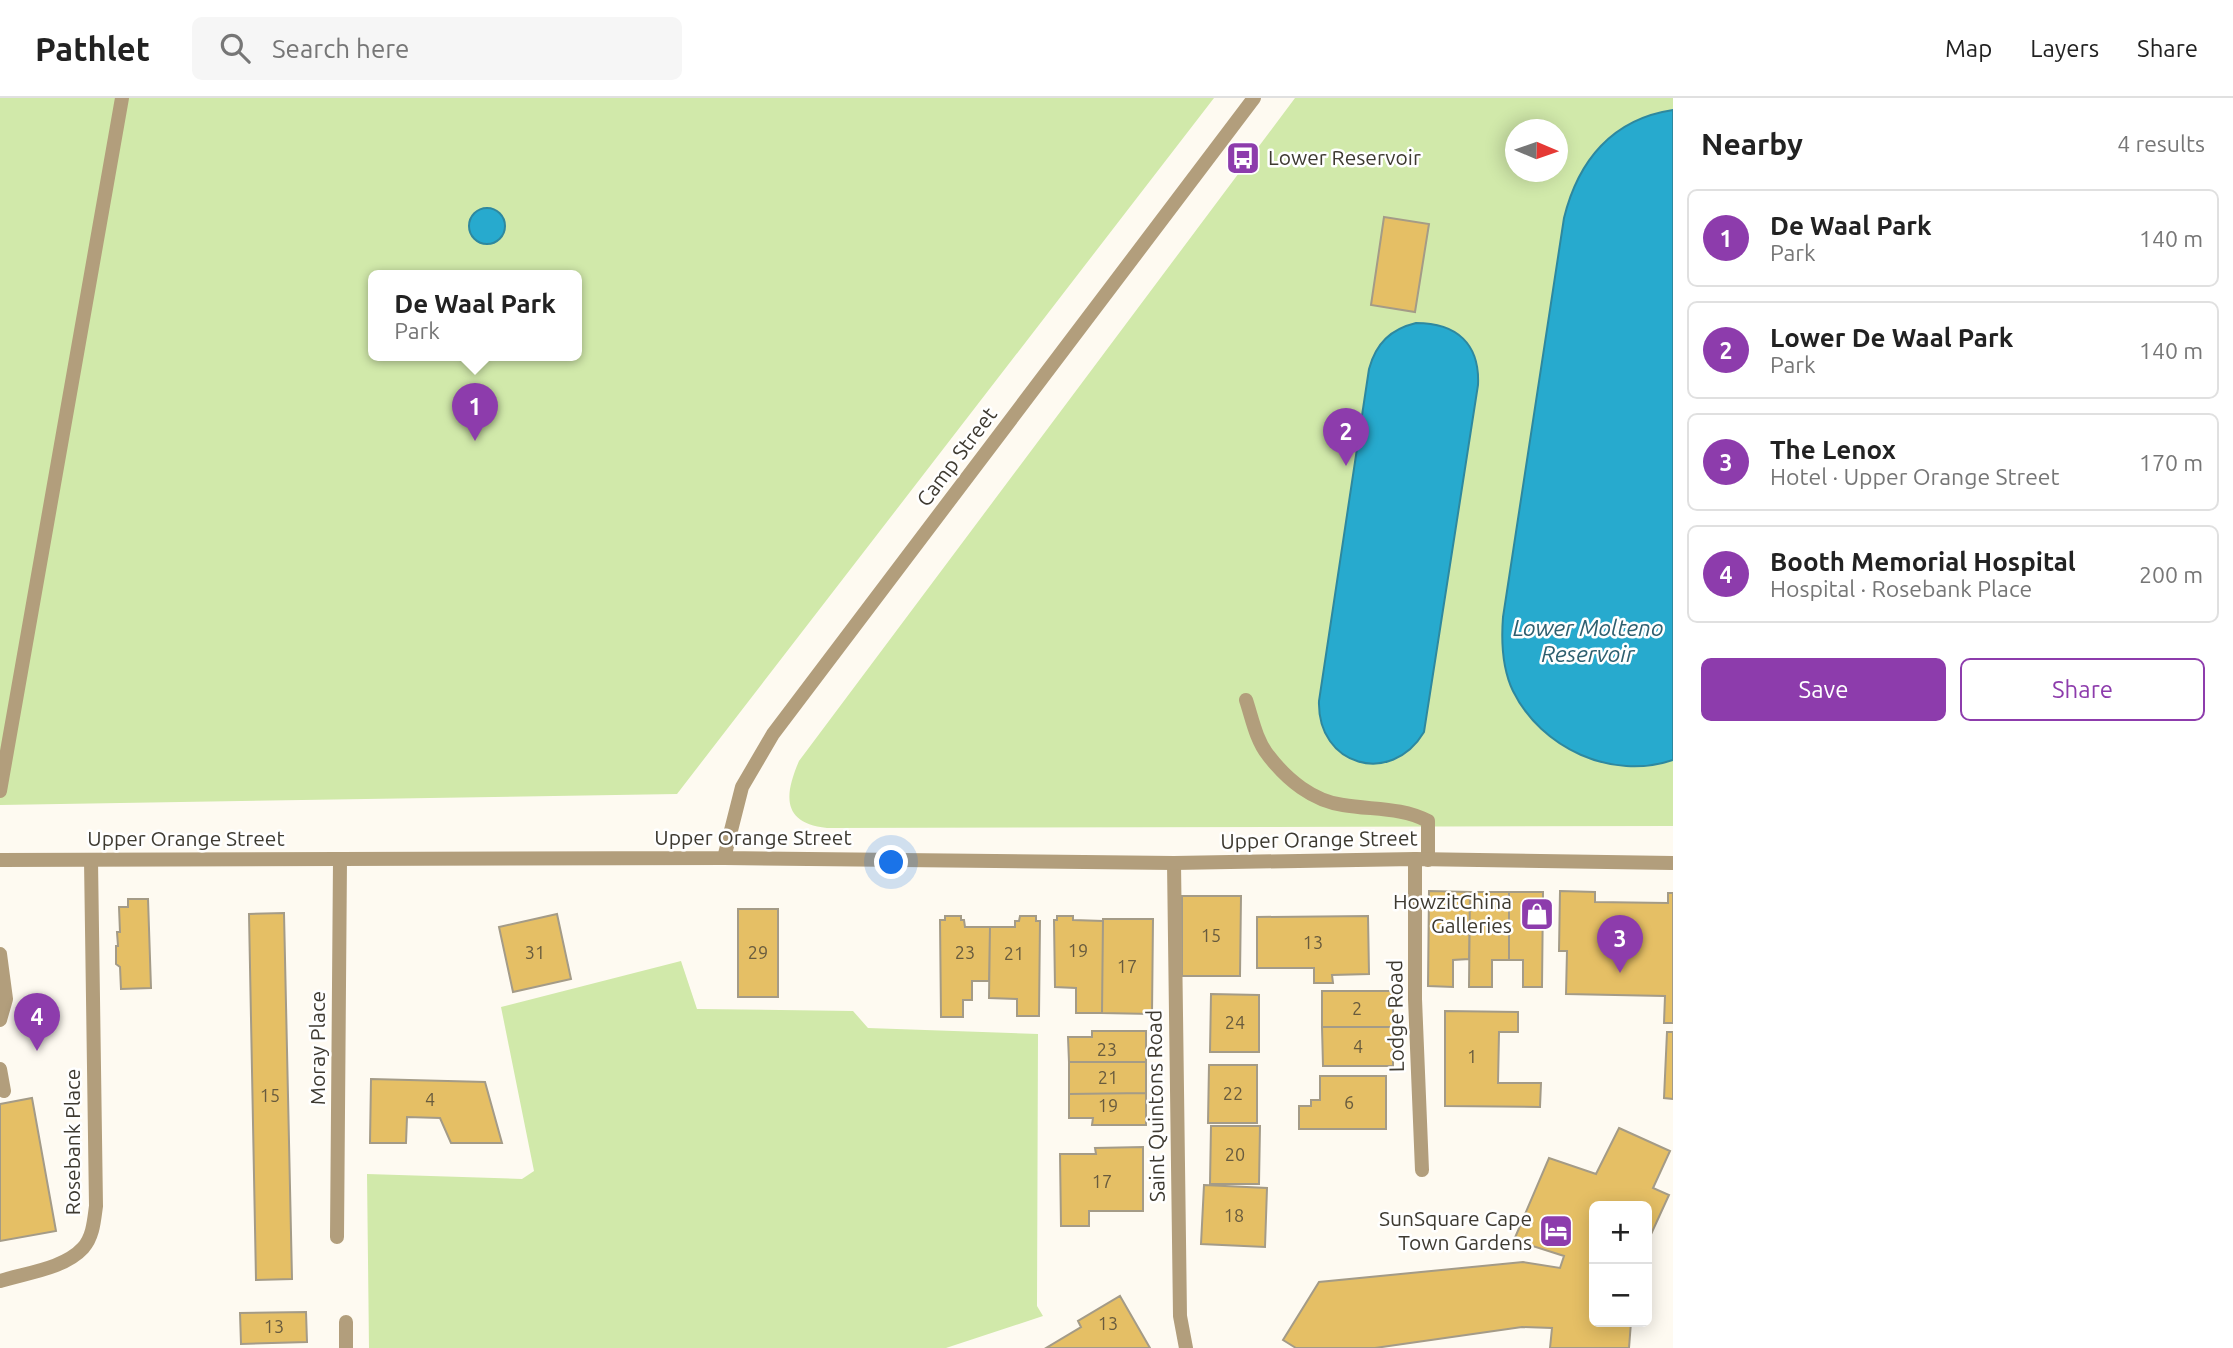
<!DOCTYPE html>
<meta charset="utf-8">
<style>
body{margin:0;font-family:Ubuntu,sans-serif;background:#f6f6f6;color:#222}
.controls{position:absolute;right:21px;bottom:21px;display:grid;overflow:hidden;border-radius:10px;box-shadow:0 4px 18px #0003}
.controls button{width:63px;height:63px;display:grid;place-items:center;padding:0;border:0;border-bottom:2px solid #e0e0e0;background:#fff;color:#222;font:35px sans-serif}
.compass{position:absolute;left:1505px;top:21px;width:63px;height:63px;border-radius:50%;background:#fff;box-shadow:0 4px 18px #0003;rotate:92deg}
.you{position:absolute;left:892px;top:765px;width:24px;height:24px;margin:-18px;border:5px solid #fff;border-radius:50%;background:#1a73e8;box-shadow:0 0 0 10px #1a73e833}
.badge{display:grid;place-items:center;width:46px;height:46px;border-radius:50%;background:#8d3cac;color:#fff;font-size:23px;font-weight:700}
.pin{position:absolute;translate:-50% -58px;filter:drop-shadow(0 2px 4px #0008)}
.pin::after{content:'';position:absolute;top:37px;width:24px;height:21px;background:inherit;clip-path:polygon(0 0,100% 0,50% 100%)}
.popup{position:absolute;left:368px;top:172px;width:214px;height:91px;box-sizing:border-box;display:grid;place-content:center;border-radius:10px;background:#fff;filter:drop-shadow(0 2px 5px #0005);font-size:23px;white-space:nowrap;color:#767676}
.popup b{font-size:26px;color:#222}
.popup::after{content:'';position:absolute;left:50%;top:100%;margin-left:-14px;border:14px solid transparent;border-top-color:#fff}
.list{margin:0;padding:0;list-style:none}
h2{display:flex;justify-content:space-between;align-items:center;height:91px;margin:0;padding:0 28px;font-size:30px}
h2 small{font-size:23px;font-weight:400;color:#767676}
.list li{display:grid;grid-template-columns:46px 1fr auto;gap:21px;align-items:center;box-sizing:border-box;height:98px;margin:0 14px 14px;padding:0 14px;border:2px solid #e0e0e0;border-radius:10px}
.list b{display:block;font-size:26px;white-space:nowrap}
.list p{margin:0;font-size:23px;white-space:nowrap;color:#767676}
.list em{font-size:23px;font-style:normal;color:#767676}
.actions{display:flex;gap:14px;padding:21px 28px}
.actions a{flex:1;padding:16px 0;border:2px solid #8d3cac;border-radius:10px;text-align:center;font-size:24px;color:#8d3cac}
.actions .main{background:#8d3cac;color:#fff}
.icon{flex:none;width:38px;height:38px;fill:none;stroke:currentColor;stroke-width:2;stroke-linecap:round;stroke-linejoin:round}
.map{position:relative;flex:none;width:1673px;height:1250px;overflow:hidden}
header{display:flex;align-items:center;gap:42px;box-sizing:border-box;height:98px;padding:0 35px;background:#fff;border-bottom:2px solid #e0e0e0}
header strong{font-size:33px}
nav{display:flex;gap:38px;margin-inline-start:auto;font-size:24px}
.search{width:490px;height:63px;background:#f6f6f6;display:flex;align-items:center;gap:18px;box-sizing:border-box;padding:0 24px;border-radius:10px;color:#767676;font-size:26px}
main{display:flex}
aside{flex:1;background:#fff}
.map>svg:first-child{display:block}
.green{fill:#d1e9aa;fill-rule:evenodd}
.water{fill:#27aace;stroke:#2e889f;stroke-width:2}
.building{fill:#e5bf65;stroke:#a49b87;stroke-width:2}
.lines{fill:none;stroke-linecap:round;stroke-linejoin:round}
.service{stroke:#b29e7c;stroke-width:14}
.minor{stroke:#b29e7c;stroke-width:14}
.tertiary{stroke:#b29e7c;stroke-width:14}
.labels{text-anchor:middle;stroke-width:5;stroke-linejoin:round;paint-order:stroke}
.number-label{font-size:18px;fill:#685b3e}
.poi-label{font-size:21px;fill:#3e3a31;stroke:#fff;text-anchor:end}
.street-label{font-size:21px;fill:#3e3a31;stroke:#fff}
.water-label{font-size:23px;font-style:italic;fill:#2e5f6f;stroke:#fff}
</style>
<header>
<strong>Pathlet</strong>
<div class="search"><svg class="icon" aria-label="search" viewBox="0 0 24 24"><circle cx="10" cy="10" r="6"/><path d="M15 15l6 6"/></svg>Search here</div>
<nav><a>Map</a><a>Layers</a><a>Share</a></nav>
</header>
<main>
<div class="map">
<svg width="1673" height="1250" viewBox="0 0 1673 1250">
<rect width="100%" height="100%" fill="#fefaf1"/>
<path class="green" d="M 0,0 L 1214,0 L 677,696 L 0,707 ZM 374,177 L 576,177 L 576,257 L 374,257 Z
M 1295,0 L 1673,0 L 1673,728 L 827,730 C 782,725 784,698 799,663 ZM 1516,32 L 1558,32 L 1558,74 L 1516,74 Z
M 681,863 L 697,911 L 853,913 L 868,930 L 1038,936 L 1037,1208 L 1043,1218 L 946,1250 L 369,1250 L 367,1076 L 522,1081 L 534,1073 L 501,909 Z"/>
<path class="water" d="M 1673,12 L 1673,662 C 1612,683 1541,650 1513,593 C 1502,570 1501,545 1503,519 L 1564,120 C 1578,63 1612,21 1673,12 Z
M469 128a18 18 0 1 1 36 0a18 18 0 1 1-36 0Z
M 1416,225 C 1457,225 1480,246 1478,287 L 1424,634 C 1391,689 1317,668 1319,603 L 1369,271 C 1376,245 1391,231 1416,225 Z"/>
<path class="building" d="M 1384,119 L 1429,126 L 1415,214 L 1371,207 Z
M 1429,793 L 1470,794 L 1469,861 L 1453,862 L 1453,889 L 1428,888 Z
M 1560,793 L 1595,794 L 1595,804 L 1668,805 L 1668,795 L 1673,795 L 1673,925 L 1664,925 L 1665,898 L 1566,896 L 1567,853 L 1559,853 Z
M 1470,794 L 1509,794 L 1509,862 L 1492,862 L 1492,889 L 1469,889 Z
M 1509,794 L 1543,794 L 1542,889 L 1523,889 L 1523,862 L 1509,862 Z
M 1182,798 L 1241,798 L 1240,878 L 1182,878 Z
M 128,801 L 148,801 L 151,890 L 121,891 L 120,869 L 116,866 L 116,848 L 118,848 L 117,834 L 120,834 L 119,809 L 128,809 Z
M 738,811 L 778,811 L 778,899 L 738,899 Z
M 284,815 L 292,1181 L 256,1182 L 249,816 Z
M 557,816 L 571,881 L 513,894 L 499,829 Z
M 945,818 L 961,818 L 961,822 L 964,822 L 965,829 L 990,829 L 989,883 L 972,883 L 972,902 L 963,902 L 963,919 L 941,919 L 940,822 L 945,822 Z
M 1020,818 L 1036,818 L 1036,823 L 1040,823 L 1039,918 L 1017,918 L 1017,901 L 989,900 L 990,829 L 1015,829 L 1015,823 L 1019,823 Z
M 1057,818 L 1073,818 L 1073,822 L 1103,823 L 1102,915 L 1076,915 L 1076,890 L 1055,889 L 1054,822 L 1057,822 Z
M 1368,818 L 1369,876 L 1332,877 L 1333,885 L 1314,885 L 1314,870 L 1257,870 L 1257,819 Z
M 1103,821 L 1153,821 L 1152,916 L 1102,915 Z
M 1322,893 L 1393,893 L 1393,929 L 1322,929 Z
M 1211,896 L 1259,897 L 1259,954 L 1210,954 Z
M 1445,913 L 1518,914 L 1518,934 L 1499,934 L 1498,985 L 1541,985 L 1540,1009 L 1445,1008 Z
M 1322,929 L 1393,929 L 1393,968 L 1323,968 Z
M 1092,933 L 1146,933 L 1146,964 L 1069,964 L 1068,939 L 1092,939 Z
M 1667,934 L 1673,934 L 1673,1001 L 1664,1000 Z
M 1069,964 L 1146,964 L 1146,995 L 1069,996 Z
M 1209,967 L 1257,967 L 1257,1025 L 1208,1025 Z
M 1320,978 L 1386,978 L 1386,1031 L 1299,1031 L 1299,1008 L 1311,1008 L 1311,1002 L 1320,1002 Z
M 371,981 L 485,984 L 502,1045 L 451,1045 L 440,1020 L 407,1019 L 406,1045 L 370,1045 Z
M 1146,995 L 1146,1027 L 1092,1027 L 1093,1020 L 1069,1020 L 1069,996 Z
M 32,1000 L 56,1133 L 0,1143 L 0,1006 Z
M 1211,1028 L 1260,1028 L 1259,1086 L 1210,1086 Z
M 1619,1030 L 1670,1053 L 1653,1090 L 1669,1097 L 1647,1145 L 1647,1108 L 1594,1108 L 1594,1224 L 1631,1224 L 1629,1250 L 1550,1250 L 1552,1230 L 1522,1229 L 1375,1250 L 1296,1250 L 1283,1242 L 1319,1184 L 1523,1164 L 1560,1170 L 1564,1158 L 1514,1142 L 1549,1060 L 1596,1076 Z
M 1143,1049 L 1143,1113 L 1089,1113 L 1089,1128 L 1061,1128 L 1060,1056 L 1096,1056 L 1095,1050 Z
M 1204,1087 L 1267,1090 L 1265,1149 L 1201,1146 Z
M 1120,1198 L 1150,1250 L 1046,1250 L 1081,1229 L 1078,1223 Z
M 306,1214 L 307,1244 L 241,1246 L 240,1215 Z"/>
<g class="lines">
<path class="service" d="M 1246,602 C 1252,620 1256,642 1268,657 C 1287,682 1313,703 1343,707 C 1373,712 1401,709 1428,723 L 1428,762
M 0,693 L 122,0
M 0,856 L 6,901 L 0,922
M 0,971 L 4,993"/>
<path class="minor" d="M 1415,761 L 1415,901 L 1422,1072
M 1174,765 L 1180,1218 L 1186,1250
M 337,1139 L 340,762
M 0,1183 C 25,1175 64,1171 83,1150 C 93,1139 94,1123 96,1108 L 91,762
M 346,1250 L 346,1224"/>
<path class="tertiary" d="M 724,760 L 742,689 L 773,636 L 1254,0
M 0,762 L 724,760 L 1174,765 L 1415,761 L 1673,765"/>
</g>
<defs>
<g id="bus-square" transform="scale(1.75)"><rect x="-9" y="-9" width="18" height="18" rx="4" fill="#8d3cac" stroke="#fff"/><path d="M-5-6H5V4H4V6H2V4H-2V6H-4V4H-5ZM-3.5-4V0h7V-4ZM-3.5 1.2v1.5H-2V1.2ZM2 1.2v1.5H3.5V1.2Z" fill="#fff"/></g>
<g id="shop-square" transform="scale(1.75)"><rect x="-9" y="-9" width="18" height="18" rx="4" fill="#8d3cac" stroke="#fff"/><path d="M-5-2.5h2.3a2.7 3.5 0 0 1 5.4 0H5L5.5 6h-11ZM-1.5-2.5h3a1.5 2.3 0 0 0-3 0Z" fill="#fff"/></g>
<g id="hotel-square" transform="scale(1.75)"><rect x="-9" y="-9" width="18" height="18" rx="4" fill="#8d3cac" stroke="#fff"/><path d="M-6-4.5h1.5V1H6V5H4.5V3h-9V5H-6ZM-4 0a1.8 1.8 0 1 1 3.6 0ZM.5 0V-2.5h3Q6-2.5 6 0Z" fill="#fff"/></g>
</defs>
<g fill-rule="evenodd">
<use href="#bus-square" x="1243" y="60"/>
<use href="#shop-square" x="1537" y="816"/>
<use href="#hotel-square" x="1556" y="1133"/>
</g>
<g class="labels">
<g class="number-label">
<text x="1211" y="844">15</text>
<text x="1313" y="851">13</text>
<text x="1078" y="859">19</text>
<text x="535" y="861">31</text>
<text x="758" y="861">29</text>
<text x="965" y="861">23</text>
<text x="1014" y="862">21</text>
<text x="1127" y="875">17</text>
<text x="1357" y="917">2</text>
<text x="1235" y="931">24</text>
<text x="1358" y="955">4</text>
<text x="1107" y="958">23</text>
<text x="1472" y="965">1</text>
<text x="1108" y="986">21</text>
<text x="1233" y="1002">22</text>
<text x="270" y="1004">15</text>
<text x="430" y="1008">4</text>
<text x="1349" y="1011">6</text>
<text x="1108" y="1014">19</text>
<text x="1235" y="1063">20</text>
<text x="1102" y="1090">17</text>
<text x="1234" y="1124">18</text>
<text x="1108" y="1232">13</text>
<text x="274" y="1235">13</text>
</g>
<g class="poi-label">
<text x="1268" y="67" text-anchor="start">Lower Reservoir</text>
<text x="1512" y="811">HowzitChina<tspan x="1512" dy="24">Galleries</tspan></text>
<text x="1532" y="1128">SunSquare Cape<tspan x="1532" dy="24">Town Gardens</tspan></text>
</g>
<g class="street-label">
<text transform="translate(957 359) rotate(-53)" y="7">Camp Street</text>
<text x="753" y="747">Upper Orange Street</text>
<text x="186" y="748">Upper Orange Street</text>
<text transform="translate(1319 742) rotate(-1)" y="7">Upper Orange Street</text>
<text transform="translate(1396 918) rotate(-91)" y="7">Lodge Road</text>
<text transform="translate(318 950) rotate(-90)" y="7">Moray Place</text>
<text transform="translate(1156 1008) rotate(-91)" y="7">Saint Quintons Road</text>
<text transform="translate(73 1044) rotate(-90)" y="7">Rosebank Place</text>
</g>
<g class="water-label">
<text x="1588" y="538">Lower Molteno<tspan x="1588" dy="26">Reservoir</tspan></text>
</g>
</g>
</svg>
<div class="controls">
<button>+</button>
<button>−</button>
</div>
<svg class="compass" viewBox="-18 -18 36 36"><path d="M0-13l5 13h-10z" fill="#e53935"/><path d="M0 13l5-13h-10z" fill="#767676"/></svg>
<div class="you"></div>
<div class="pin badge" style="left:475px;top:343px">1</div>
<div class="popup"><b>De Waal Park</b>Park</div>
<div class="pin badge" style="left:1346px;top:368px">2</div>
<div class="pin badge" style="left:1620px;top:875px">3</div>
<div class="pin badge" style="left:37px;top:953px">4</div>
</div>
<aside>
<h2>Nearby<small>4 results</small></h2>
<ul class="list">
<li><span class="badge">1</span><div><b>De Waal Park</b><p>Park</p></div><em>140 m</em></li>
<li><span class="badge">2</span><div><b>Lower De Waal Park</b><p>Park</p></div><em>140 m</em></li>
<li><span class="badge">3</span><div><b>The Lenox</b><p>Hotel · Upper Orange Street</p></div><em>170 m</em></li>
<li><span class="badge">4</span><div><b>Booth Memorial Hospital</b><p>Hospital · Rosebank Place</p></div><em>200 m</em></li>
</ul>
<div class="actions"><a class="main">Save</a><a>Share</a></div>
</aside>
</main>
